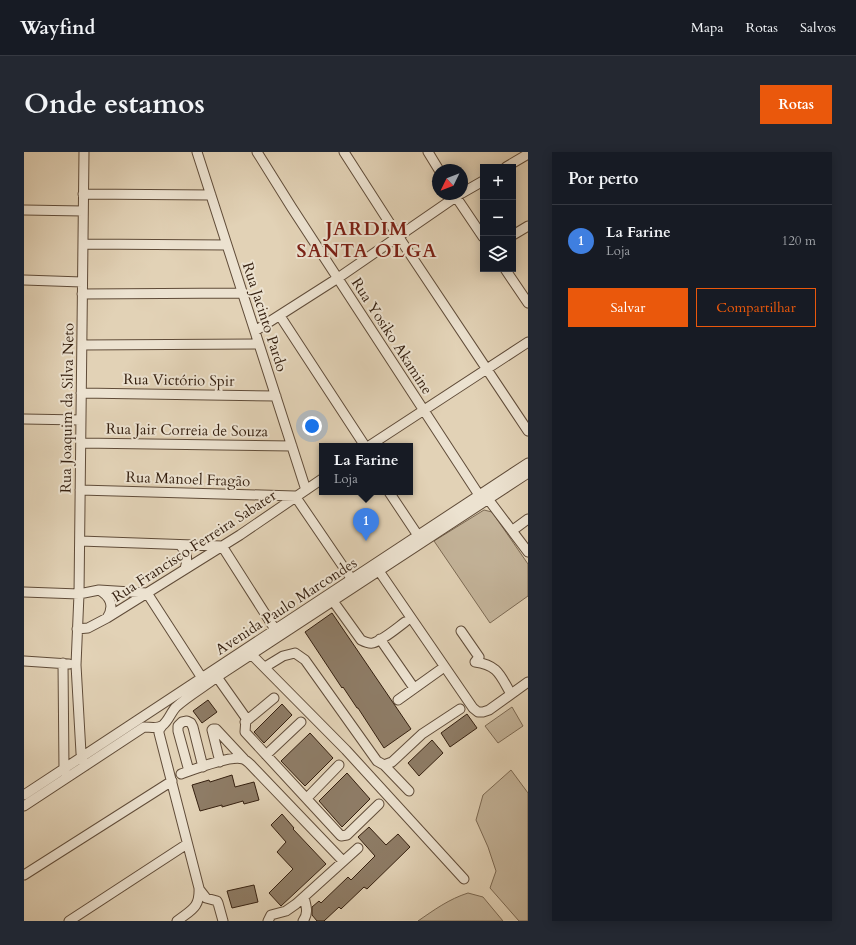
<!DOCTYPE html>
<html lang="pt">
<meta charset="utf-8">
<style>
body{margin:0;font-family:Cardo,serif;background:#242831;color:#f1f3f6}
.controls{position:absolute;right:12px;top:12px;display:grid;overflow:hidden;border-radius:0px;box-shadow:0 2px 10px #0003}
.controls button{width:36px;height:36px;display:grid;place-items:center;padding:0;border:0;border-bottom:1px solid #363941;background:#171b24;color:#f1f3f6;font:20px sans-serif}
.compass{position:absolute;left:408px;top:12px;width:36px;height:36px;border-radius:50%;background:#171b24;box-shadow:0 2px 10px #0003;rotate:227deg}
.you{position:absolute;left:288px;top:274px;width:14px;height:14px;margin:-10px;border:3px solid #fff;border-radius:50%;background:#1a73e8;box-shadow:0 0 0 6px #1a73e833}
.badge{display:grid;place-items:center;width:26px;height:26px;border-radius:50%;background:#ea580c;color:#fff;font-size:13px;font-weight:700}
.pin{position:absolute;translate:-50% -33px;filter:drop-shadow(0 1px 2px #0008)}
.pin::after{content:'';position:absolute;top:21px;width:14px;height:12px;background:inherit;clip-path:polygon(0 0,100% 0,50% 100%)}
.popup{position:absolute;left:295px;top:291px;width:94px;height:52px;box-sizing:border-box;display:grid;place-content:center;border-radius:0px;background:#171b24;filter:drop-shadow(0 1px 3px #0005);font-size:13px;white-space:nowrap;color:#9ea1a6}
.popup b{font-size:15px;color:#f1f3f6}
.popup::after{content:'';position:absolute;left:50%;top:100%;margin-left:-8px;border:8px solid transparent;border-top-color:#171b24}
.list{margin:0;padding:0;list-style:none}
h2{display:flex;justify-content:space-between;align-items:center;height:52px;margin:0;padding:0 16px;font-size:17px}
h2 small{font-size:13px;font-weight:400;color:#9ea1a6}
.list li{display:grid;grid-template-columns:26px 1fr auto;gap:12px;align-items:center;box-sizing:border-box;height:72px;padding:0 16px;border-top:1px solid #363941}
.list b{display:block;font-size:15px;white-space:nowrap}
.list p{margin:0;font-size:13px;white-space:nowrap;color:#9ea1a6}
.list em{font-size:13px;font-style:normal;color:#9ea1a6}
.actions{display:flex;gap:8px;padding:12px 16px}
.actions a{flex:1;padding:9px 0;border:1px solid #ea580c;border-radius:0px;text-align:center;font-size:14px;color:#ea580c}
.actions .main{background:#ea580c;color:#fff}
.icon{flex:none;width:22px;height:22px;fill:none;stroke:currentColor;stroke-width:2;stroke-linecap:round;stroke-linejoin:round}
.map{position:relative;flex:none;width:504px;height:769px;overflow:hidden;border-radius:0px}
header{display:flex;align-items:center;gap:24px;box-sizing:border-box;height:56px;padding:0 20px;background:#171b24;border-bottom:1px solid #363941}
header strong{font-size:19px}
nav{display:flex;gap:22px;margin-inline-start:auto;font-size:14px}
.intro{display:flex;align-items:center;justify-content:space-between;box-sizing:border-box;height:96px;padding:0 24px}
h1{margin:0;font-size:28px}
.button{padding:10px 18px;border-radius:0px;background:#ea580c;color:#fff;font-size:14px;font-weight:700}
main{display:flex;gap:24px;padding:0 24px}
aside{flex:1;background:#171b24;border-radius:0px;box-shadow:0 2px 10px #0003}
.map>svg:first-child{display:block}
.green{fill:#c4b49a;stroke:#7c6a54}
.building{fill:#8e7c66;stroke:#341f0f}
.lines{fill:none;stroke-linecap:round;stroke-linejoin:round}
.minor-casing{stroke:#604c39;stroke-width:11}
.minor{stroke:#ece2d0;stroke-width:9}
.labels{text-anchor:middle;stroke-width:4;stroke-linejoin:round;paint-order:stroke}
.street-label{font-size:15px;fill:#341f0f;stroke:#ece2d0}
.district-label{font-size:19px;font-weight:bold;letter-spacing:1px;fill:#7a1f14;stroke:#ece2d0}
</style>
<header>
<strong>Wayfind</strong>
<nav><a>Mapa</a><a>Rotas</a><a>Salvos</a></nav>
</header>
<div class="intro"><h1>Onde estamos</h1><a class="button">Rotas</a></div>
<main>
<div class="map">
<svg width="504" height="769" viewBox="0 0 504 769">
<rect width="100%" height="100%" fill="#e2d2b6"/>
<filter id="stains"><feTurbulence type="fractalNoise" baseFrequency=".005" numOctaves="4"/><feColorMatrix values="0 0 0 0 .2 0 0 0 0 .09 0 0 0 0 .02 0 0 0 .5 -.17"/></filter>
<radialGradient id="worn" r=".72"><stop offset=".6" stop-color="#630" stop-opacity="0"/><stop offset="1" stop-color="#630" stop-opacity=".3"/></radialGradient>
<path class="green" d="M 460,358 L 468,360 L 504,412 L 504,444 L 466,471 L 410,389 Z
M 488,555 L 499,574 L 474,591 L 461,574 Z
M 487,618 L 504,641 L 504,769 L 495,769 L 466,736 L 472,719 L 464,695 L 452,668 L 459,643 Z
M 444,741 L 459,745 L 479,769 L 394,769 C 410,758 425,747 444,741 Z"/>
<path class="building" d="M 308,461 L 387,577 L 360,596 L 334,556 L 333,556 L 319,535 L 318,536 L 281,480 Z
M 184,548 L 193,560 L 178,571 L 169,559 Z
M 258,552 L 268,563 L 240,591 L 230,580 Z
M 443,562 L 453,576 L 426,595 L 417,581 Z
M 286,581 L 309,606 L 281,634 L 257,609 Z
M 408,588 L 419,601 L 395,624 L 384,611 Z
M 323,621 L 346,647 L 318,675 L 295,649 Z
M 208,623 L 211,635 L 230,630 L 235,648 L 220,652 L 219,649 L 198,655 L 198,653 L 176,659 L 168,633 L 185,628 L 186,630 Z
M 258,662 L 270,676 L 269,677 L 302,712 L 257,754 L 245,741 L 269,717 L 253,700 L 262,690 L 247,673 Z
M 345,675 L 362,693 L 374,682 L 386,695 L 343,737 L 340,735 L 317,757 L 315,755 L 300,769 L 293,769 L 288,763 L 288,755 L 295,749 L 297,751 L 324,725 L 327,728 L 351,704 L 334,685 Z
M 230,733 L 234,750 L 208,756 L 203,739 Z"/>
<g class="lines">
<g class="minor-casing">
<path id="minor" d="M 60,0 L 55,442 L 52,513 L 57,601 L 61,614
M 173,0 L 282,338
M 233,0 L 268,56 L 455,343
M 320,0 L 374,84 L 504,279
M 404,0 L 415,18
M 482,15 L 504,2
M 438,41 L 459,29
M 59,42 L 187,43
M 430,42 L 459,85
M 0,58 L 59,59
M 489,83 L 504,74
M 59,92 L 203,93
M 481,117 L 504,151
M 0,128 L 58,130
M 58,142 L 218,141
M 256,164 L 341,294
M 231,179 L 314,126 L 436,42
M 58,193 L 235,192
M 57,241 L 252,244
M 0,267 L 57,268
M 57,291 L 268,294
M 345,294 L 504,190
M 56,338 L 271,344 L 331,432
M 365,340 L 397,388
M 460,345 L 464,347 L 504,400
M 489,378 L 504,367
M 56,389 L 198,394 L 254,482
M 157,394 C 163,401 164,407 161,417
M 355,419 L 449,556 L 454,560 L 459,560 L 465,558 L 504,530
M 75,438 C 86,444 91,454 83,466
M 0,440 L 55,442 L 75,438 L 123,441
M 123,441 L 178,526
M 309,449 L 337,488 C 341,490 345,492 349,491 C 359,488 373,476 381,470
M 53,477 L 64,476 L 83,466 L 216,383 L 298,327
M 437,479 L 455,505 L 451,510 C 474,513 476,523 487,542
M 356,487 L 390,536
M 227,502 L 322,598 L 440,727
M 0,509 L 45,512
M 39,511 L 40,617 L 42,621
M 241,515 L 259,504 L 271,501 L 281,508 L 353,609 L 360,613 L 368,610 L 398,582 L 436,557
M 193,525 L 222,566 L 221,580 L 317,684 L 323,683 L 355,652
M 374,548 L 416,518
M 221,570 L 250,546
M 138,574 L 135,578 L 135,581 L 175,736 C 176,756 167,758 153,769
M 242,603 L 277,570
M 196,610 L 188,578 L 189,577 L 192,577 L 220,607
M 360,613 L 385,639
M 165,619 L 154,579 L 154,574 L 158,570 L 163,569 L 167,571 L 169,575 L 179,615
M 157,622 C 171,617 207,603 219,607 C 222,608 225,611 227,613 L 319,709
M 0,643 L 504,311
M 283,646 L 315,613
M 0,654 L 120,575 C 127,575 134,577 139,573 C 145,568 147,560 152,555 C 164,544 180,535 193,525 L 504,321
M 0,723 L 148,629
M 175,737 L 182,746 L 193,749 L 194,751 L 199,769
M 45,769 L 163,692
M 244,769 L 247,763 L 262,759 L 272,752 L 334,696
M 279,769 C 285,761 282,754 280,745"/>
</g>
<use href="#minor" class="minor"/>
</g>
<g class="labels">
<g class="street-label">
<text transform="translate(241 165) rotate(72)" y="5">Rua Jacinto Pardo</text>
<text transform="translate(368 184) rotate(57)" y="5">Rua Yosiko Akamine</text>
<text transform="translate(155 228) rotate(1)" y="5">Rua Victório Spir</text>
<text transform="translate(43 256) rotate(-89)" y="5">Rua Joaquim da Silva Neto</text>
<text transform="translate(163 278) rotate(1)" y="5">Rua Jair Correia de Souza</text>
<text transform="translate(164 327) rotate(2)" y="5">Rua Manoel Fragão</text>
<text transform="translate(170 394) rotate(-33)" y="5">Rua Francisco Ferreira Sabater</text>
<text transform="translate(262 454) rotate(-33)" y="5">Avenida Paulo Marcondes</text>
</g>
<g class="district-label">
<text x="343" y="83">JARDIM<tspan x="343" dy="22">SANTA OLGA</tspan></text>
</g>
</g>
<rect width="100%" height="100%" filter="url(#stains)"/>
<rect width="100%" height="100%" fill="url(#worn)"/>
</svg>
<div class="controls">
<button>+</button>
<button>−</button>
<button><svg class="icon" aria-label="layers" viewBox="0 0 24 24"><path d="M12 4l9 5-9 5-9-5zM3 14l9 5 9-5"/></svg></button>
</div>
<svg class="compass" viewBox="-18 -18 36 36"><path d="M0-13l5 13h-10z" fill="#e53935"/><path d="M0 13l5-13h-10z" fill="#9ea1a6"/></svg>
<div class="you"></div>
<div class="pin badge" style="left:342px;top:389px;background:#3f7fe0">1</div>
<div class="popup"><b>La Farine</b>Loja</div>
</div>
<aside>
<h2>Por perto<small></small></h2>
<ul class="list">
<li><span class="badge" style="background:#3f7fe0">1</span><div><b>La Farine</b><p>Loja</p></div><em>120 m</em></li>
</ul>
<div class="actions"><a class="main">Salvar</a><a>Compartilhar</a></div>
</aside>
</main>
